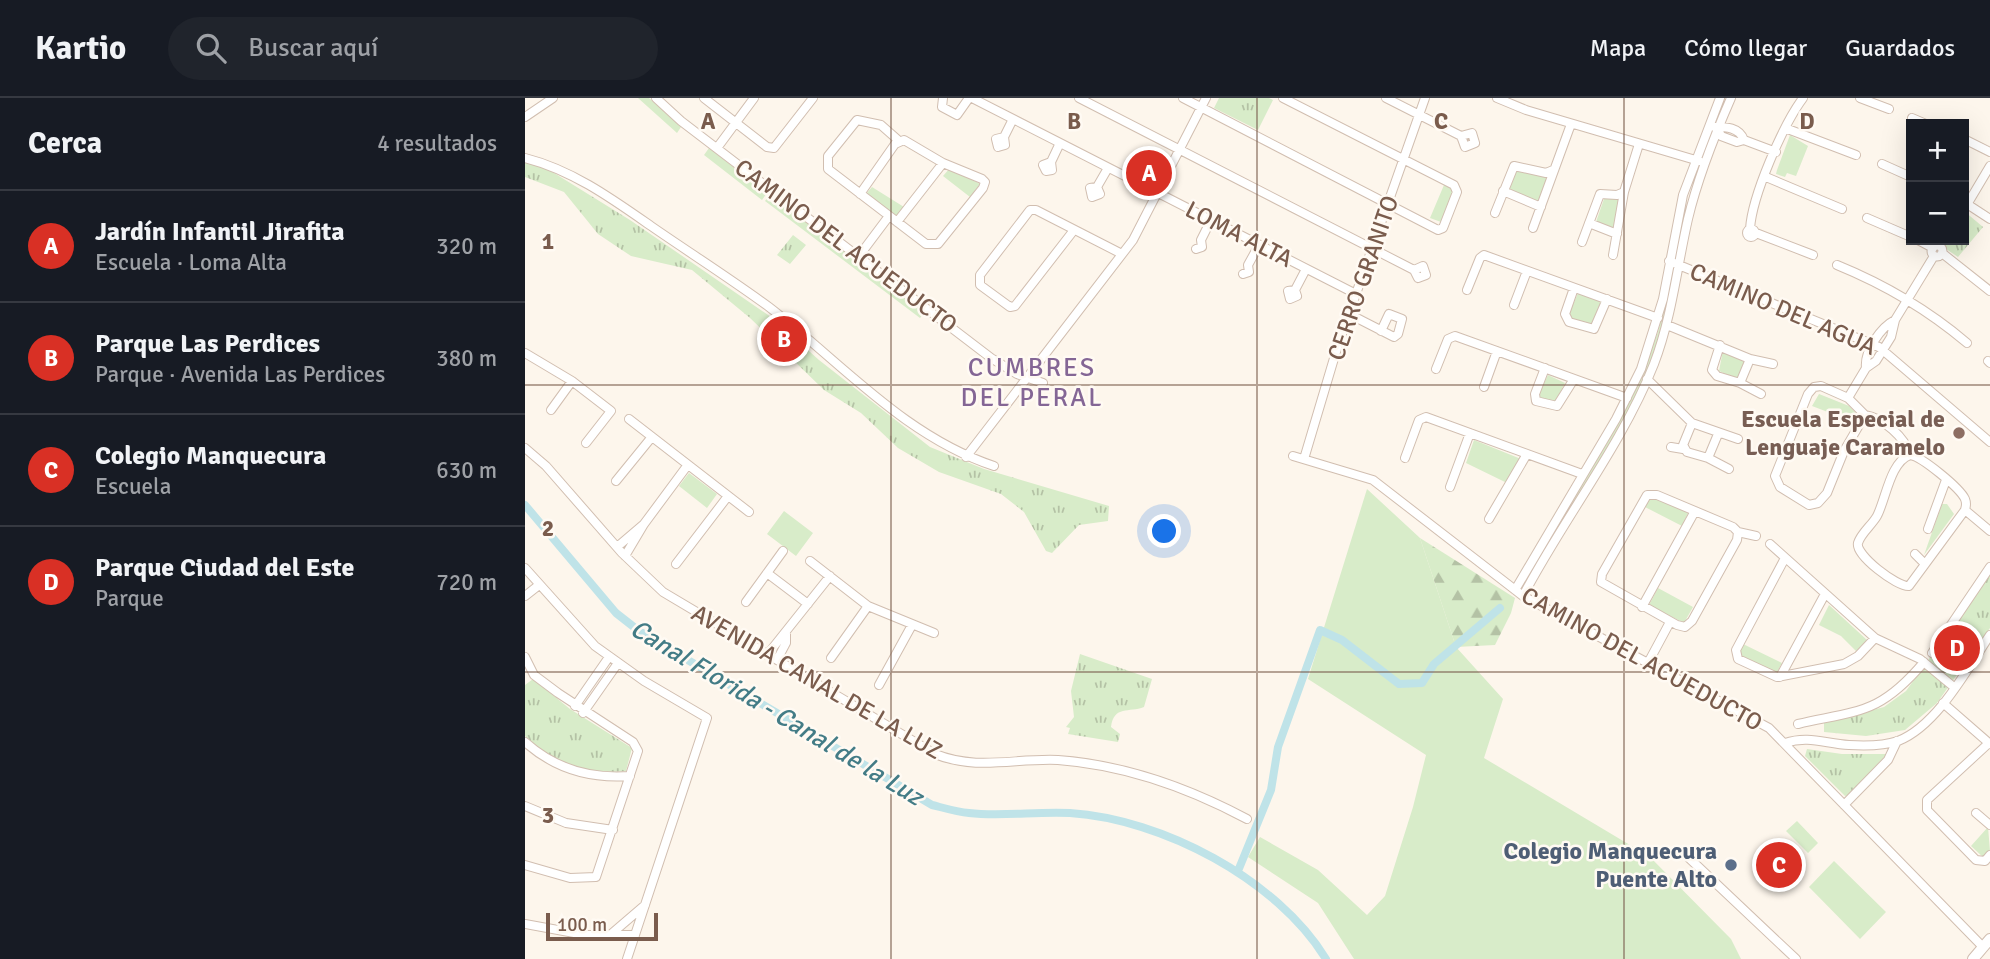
<!DOCTYPE html>
<html lang="es">
<meta charset="utf-8">
<style>
body{margin:0;font-family:Signika,sans-serif;background:#20242c;color:#f1f3f6}
.controls{position:absolute;right:21px;top:21px;display:grid;overflow:hidden;border-radius:0px;box-shadow:0 7px 28px #0002}
.controls button{width:63px;height:63px;display:grid;place-items:center;padding:0;border:0;border-bottom:2px solid #363941;background:#171b24;color:#f1f3f6;font:35px sans-serif}
.scale{position:absolute;left:21px;bottom:18px;width:112px;box-sizing:border-box;padding-left:7px;border:4px solid #7a5c4d;border-top:0;font-size:19px;line-height:24px;white-space:nowrap;color:#7a5c4d;-webkit-text-stroke:5px #fffaf3;paint-order:stroke}
.you{position:absolute;left:640px;top:434px;width:24px;height:24px;margin:-18px;border:5px solid #fff;border-radius:50%;background:#1a73e8;box-shadow:0 0 0 10px #1a73e833}
.badge{display:grid;place-items:center;width:46px;height:46px;border-radius:50%;background:#d93025;color:#fff;font-size:23px;font-weight:700}
.pin{position:absolute;translate:-50% -50%;border:4px solid #fff;box-shadow:0 2px 7px #0006}
.list{margin:0;padding:0;list-style:none}
h2{display:flex;justify-content:space-between;align-items:center;height:91px;margin:0;padding:0 28px;font-size:30px}
h2 small{font-size:23px;font-weight:400;color:#9ea1a6}
.list li{display:grid;grid-template-columns:46px 1fr auto;gap:21px;align-items:center;box-sizing:border-box;height:112px;padding:0 28px;border-top:2px solid #363941}
.list b{display:block;font-size:26px;white-space:nowrap}
.list p{margin:0;font-size:23px;white-space:nowrap;color:#9ea1a6}
.list em{font-size:23px;font-style:normal;color:#9ea1a6}
.icon{flex:none;width:38px;height:38px;fill:none;stroke:currentColor;stroke-width:2;stroke-linecap:round;stroke-linejoin:round}
.map{position:relative;flex:none;width:1465px;height:861px;overflow:hidden}
header{display:flex;align-items:center;gap:42px;box-sizing:border-box;height:98px;padding:0 35px;background:#171b24;border-bottom:2px solid #363941}
header strong{font-size:33px}
nav{display:flex;gap:38px;margin-inline-start:auto;font-size:24px}
.search{width:490px;height:63px;background:#20242c;display:flex;align-items:center;gap:18px;box-sizing:border-box;padding:0 24px;border-radius:38px;color:#9ea1a6;font-size:26px}
main{display:flex}
aside{flex:1;background:#171b24}
.map>svg:first-child{display:block}
.grass{fill:#d8ecc9}
.forest{fill:url(#forest-firs)}
.park{fill:url(#park-tufts)}
.lines{fill:none;stroke-linecap:round;stroke-linejoin:round}
.canal{stroke:#bfe3e8;stroke-width:8}
.minor-casing{stroke:#d1beb0;stroke-width:10}
.tertiary-casing{stroke:#d1beb0;stroke-width:12}
.minor{stroke:#fff;stroke-width:8}
.tertiary{stroke:#fff;stroke-width:10}
.grid{fill:none;stroke:#7a5c4d;stroke-width:2;stroke-opacity:0.55}
.education-dot{fill:#8d6e63;stroke:#fffaf3;stroke-width:2.5}
.service-dot{fill:#5c6f8a;stroke:#fffaf3;stroke-width:2.5}
.labels{text-anchor:middle;stroke-width:5;stroke-linejoin:round;paint-order:stroke}
.street-label{font-size:24px;fill:#7a5c4d;stroke:#fffaf3}
.education-label{font-size:24px;font-weight:bold;fill:#785e54;stroke:#fffaf3;text-anchor:end}
.service-label{font-size:24px;font-weight:bold;fill:#4e5e75;stroke:#fffaf3;text-anchor:end}
.neighbourhood-label{font-size:26px;letter-spacing:2px;fill:#846695;stroke:#fffaf3}
.water-label{font-size:26px;font-style:italic;fill:#437c86;stroke:#fffaf3}
.grid-label{font-size:23px;text-anchor:middle;font-weight:bold;fill:#7a5c4d;stroke:#fffaf3;stroke-width:5;stroke-linejoin:round;paint-order:stroke}
</style>
<header>
<strong>Kartio</strong>
<div class="search"><svg class="icon" aria-label="search" viewBox="0 0 24 24"><circle cx="10" cy="10" r="6"/><path d="M15 15l6 6"/></svg>Buscar aquí</div>
<nav><a>Mapa</a><a>Cómo llegar</a><a>Guardados</a></nav>
</header>
<main>
<aside>
<h2>Cerca<small>4 resultados</small></h2>
<ul class="list">
<li><span class="badge">A</span><div><b>Jardín Infantil Jirafita</b><p>Escuela · Loma Alta</p></div><em>320 m</em></li>
<li><span class="badge">B</span><div><b>Parque Las Perdices</b><p>Parque · Avenida Las Perdices</p></div><em>380 m</em></li>
<li><span class="badge">C</span><div><b>Colegio Manquecura</b><p>Escuela</p></div><em>630 m</em></li>
<li><span class="badge">D</span><div><b>Parque Ciudad del Este</b><p>Parque</p></div><em>720 m</em></li>
</ul>
</aside>
<div class="map">
<svg width="1465" height="861" viewBox="0 0 1465 861">
<defs>
<pattern id="forest-firs" width="22" height="20" patternUnits="userSpaceOnUse" patternTransform="scale(1.75)"><rect width="22" height="20" fill="#d8ecc9"/><path d="M5 1l3.5 6h-7zM16 11l3.5 6h-7z" fill="#b4c2a5"/></pattern>
<pattern id="park-tufts" width="24" height="20" patternUnits="userSpaceOnUse" patternTransform="scale(1.75)"><rect width="24" height="20" fill="#d8ecc9"/><path d="M3 7l-1-3M5 7V3M7 7l1-3M15 17l-1-3M17 17v-4M19 17l1-3" fill="none" stroke="#b4c2a5"/></pattern>
</defs>
<rect width="100%" height="100%" fill="#fdf6ec"/>
<path class="grass" d="M 113,0 L 124,0 L 156,29 L 152,35 Z
M 1265,37 L 1283,48 L 1271,78 L 1262,75 L 1260,79 L 1251,76 L 1252,72 Z
M 184,50 L 242,95 L 237,102 L 179,57 Z
M 425,70 L 455,86 L 445,99 L 418,78 Z
M 993,70 L 1020,77 L 1022,81 L 1015,102 L 1011,104 L 984,92 L 983,90 Z
M 919,87 L 929,91 L 916,124 L 905,120 Z
M 347,89 L 379,109 L 371,119 L 341,96 Z
M 245,96 L 400,214 L 395,220 L 240,103 Z
M 1080,98 L 1094,102 L 1088,131 L 1071,124 Z
M 1147,175 L 1146,194 L 1134,239 L 1120,278 L 1091,336 L 997,489 L 1088,335 L 1115,282 L 1133,234 Z
M 1053,195 L 1076,204 L 1066,228 L 1047,222 L 1044,216 Z
M 1198,252 L 1222,261 L 1216,279 L 1212,281 L 1194,273 Z
M 1023,277 L 1040,285 L 1030,304 L 1012,299 Z
M 1294,296 L 1324,308 L 1334,318 L 1329,324 L 1287,308 Z
M 949,342 L 996,361 L 982,385 L 941,365 Z
M 164,375 L 192,396 L 182,410 L 154,388 Z
M 842,391 L 895,440 L 931,549 L 978,601 L 959,660 L 1125,759 L 1206,841 L 1216,861 L 829,861 L 793,805 L 723,759 L 735,739 L 793,772 L 842,817 L 860,798 L 888,709 L 901,657 L 783,581 Z
M 1128,398 L 1163,415 L 1157,428 L 1120,409 L 1123,400 Z
M 1417,406 L 1422,406 L 1429,416 L 1399,457 Z
M 259,413 L 288,435 L 271,458 L 242,436 Z
M 1133,490 L 1168,509 L 1159,525 L 1124,507 Z
M 1304,507 L 1342,542 L 1331,553 L 1316,538 L 1294,527 Z
M 1218,546 L 1257,565 L 1251,576 L 1213,556 Z
M 1272,723 L 1293,745 L 1283,755 L 1261,733 Z
M 1309,763 L 1361,814 L 1335,841 L 1284,789 Z"/>
<path class="forest" d="M 895,440 L 990,500 L 986,515 L 970,547 L 931,549 Z"/>
<path class="park" d="M 694,0 L 744,0 L 748,2 L 733,32 L 689,10 Z
M 0,64 L 21,70 L 105,122 L 246,219 L 294,262 L 405,349 L 459,371 L 584,408 L 583,423 L 554,427 L 527,455 L 521,453 L 499,414 L 476,396 L 414,374 L 373,350 L 336,315 L 299,292 L 225,220 L 167,172 L 106,158 L 73,136 L 39,94 L 0,79 Z
M 1439,113 L 1458,129 L 1433,159 L 1408,142 L 1439,142 Z
M 268,137 L 281,147 L 265,166 L 252,157 Z
M 1465,476 L 1465,530 L 1412,605 L 1380,632 L 1341,638 L 1299,634 L 1299,625 L 1359,609 L 1381,593 Z
M 555,556 L 627,581 L 619,609 C 604,615 589,607 586,629 L 595,636 L 593,644 L 543,636 L 545,630 L 541,629 L 549,619 L 546,593 Z
M 8,581 L 45,611 L 107,650 L 101,673 C 62,677 28,665 0,638 L 0,587 Z
M 1282,651 L 1317,656 L 1362,656 L 1324,697 L 1320,698 L 1280,658 Z
M 1463,729 L 1465,753 L 1459,760 L 1446,748 Z"/>
<g class="lines">
<path class="canal" d="M 0,407 L 91,515 L 114,533 L 407,707 C 419,710 432,714 444,715 C 477,719 512,713 545,715 C 637,721 752,781 801,861
M 713,773 L 746,692 L 753,649 L 795,532 L 817,542 L 874,586 L 897,585 L 909,566 L 975,510"/>
<g class="minor-casing">
<path id="minor" d="M 131,0 L 156,23 L 466,260 L 492,276 L 518,285
M 179,0 L 242,49 L 249,50 L 288,0
M 418,0 L 417,9 L 432,17 L 444,0
M 447,0 L 831,196
M 554,0 L 889,172 L 893,180 L 901,177 L 898,168 L 889,172
M 658,0 L 913,132 L 918,130 L 932,94 L 929,87 L 758,0
M 861,0 L 936,38 L 947,35 L 950,45 L 940,49 L 936,38
M 972,0 L 1001,12 L 1174,63
M 1335,0 L 1364,11
M 0,19 L 28,0
M 1387,20 L 1401,26
M 1190,29 C 1201,29 1214,29 1219,42
M 1260,30 L 1331,57
M 1193,31 L 1196,38 L 1212,44 L 1219,42 L 1251,54
M 479,39 L 471,41 L 473,49 L 480,47 L 479,39 L 488,21
M 1439,41 L 1465,54
M 192,50 L 229,0
M 0,60 C 47,72 86,100 126,128 C 165,155 206,181 244,209 C 317,265 379,338 469,368
M 526,64 L 518,67 L 521,73 L 527,72 L 526,64 L 535,45
M 1357,66 L 1386,79
M 1241,79 L 1317,111
M 572,89 L 565,90 L 567,99 L 575,96 L 572,89 L 583,70
M 978,93 L 1016,109
M 335,96 L 370,46 L 379,42 L 418,65 L 457,81 L 460,84 L 458,90 L 413,146 L 401,146 L 303,71 L 303,58 L 332,22 L 356,27 L 373,42
M 1439,104 L 1465,121
M 1443,105 L 1465,68
M 970,115 L 989,68 L 1021,75 L 1028,72
M 1342,120 L 1386,139
M 372,124 L 418,65
M 1064,125 L 1092,136
M 1008,130 L 1046,26
M1222 135a4 4 0 1 1 8 0a4 4 0 1 1-8 0Z
M 1225,131 C 1227,98 1258,27 1278,0
M 549,132 L 490,208 L 485,209 L 455,187 L 455,177 L 505,112 L 511,112 L 597,156
M 1231,135 L 1288,157
M 1393,142 L 1408,150
M 1057,144 L 1075,96 L 1092,97 L 1099,94
M1406.5 153a5.5 5.5 0 1 1 11 0a5.5 5.5 0 1 1-11 0Z
M 671,151 L 677,149 L 676,142 L 686,122
M 1417,155 L 1465,193
M 1088,157 L 1099,94 L 1114,46
M 334,158 L 364,118
M 1144,163 L 1354,249 L 1465,344
M 1312,167 C 1361,187 1402,211 1442,245
M 718,176 L 724,174 L 723,167 L 734,147
M 1049,190 L 1040,216 L 1044,224 L 1069,231 L 1082,201
M 770,192 L 763,193 L 765,201 L 772,198 L 770,192 L 781,171
M 942,192 L 955,160 L 959,157 L 1133,220
M 989,207 L 1002,173
M 824,216 L 867,238 L 869,239 L 873,236 L 877,221 L 864,216 L 856,233
M 1142,227 L 1225,261 L 1248,266
M 1195,247 L 1187,272 L 1192,278 L 1215,285 L 1225,261
M 0,255 L 47,283 L 86,313 L 61,345
M 1463,263 L 1465,265
M 1020,270 L 1010,296 L 1011,303 L 1032,308 L 1049,281
M 1341,270 C 1339,253 1356,229 1370,222
M 911,271 L 923,241 L 930,238 L 1102,300
M 1122,281 L 1167,325 L 1213,341
M 1215,285 L 1236,296
M 1296,288 L 1323,300 L 1340,317 L 1319,353 L 1302,395 L 1293,405 L 1284,407 L 1255,389 L 1250,378 L 1283,296 L 1289,289 Z
M 959,289 L 972,253
M 1323,300 L 1341,270 L 1351,263 L 1366,239 L 1370,222 L 1409,158
M 26,312 L 47,283
M 1340,317 C 1358,320 1380,339 1385,357
M 104,321 L 224,414
M 1167,325 L 1158,347 L 1162,354 L 1183,360 L 1193,336
M 1146,349 L 1158,351
M 0,350 L 21,368 L 97,455 L 138,494 L 410,656 C 452,673 490,660 533,662 C 601,667 662,689 722,721
M 1385,357 C 1365,364 1361,401 1352,418 C 1347,427 1336,435 1333,445 C 1330,457 1372,489 1384,488 L 1440,412
M 1385,357 C 1396,358 1435,390 1440,401 C 1442,406 1441,407 1440,412
M 768,358 L 848,382 L 998,498 L 1244,630 L 1458,849
M 441,359 L 608,142 L 681,0
M 880,360 L 894,322 L 901,319 L 1057,376
M 1183,360 L 1204,371
M 779,361 L 813,247 L 900,0
M 91,383 L 126,340
M 925,389 L 945,335
M 1440,412 L 1465,433
M 964,421 L 1002,356
M 1403,431 L 1421,382
M 1213,434 L 1212,442 L 1167,523 L 1160,529 L 1152,527 L 1076,484 L 1077,476 L 1122,397 L 1132,397 L 1208,429 L 1213,434 L 1231,438
M 1245,446 L 1350,540 L 1395,561 L 1430,590
M 92,449 L 119,426
M 1390,456 L 1400,466
M 100,458 L 119,426 L 162,368
M 1260,460 L 1211,552 L 1213,561 L 1252,579 L 1319,566 L 1333,558 L 1350,540
M 285,463 L 343,508 L 409,535
M 151,466 L 203,398
M 0,470 L 70,548 L 119,583 L 182,620 L 102,861
M 242,475 L 283,506
M 990,492 L 1091,321 L 1116,271 L 1138,201 L 1158,97 L 1195,0
M 0,498 L 14,487
M 998,498 C 1039,420 1097,347 1129,266 C 1147,219 1152,169 1163,121 C 1173,79 1189,39 1206,0
M 221,504 L 258,453
M 1117,509 L 1170,413
M 1407,555 L 1465,469
M 242,557 L 305,478
M 306,560 L 343,508
M 252,562 L 261,545 L 261,536
M 1123,565 L 1145,524
M 1255,579 L 1300,496
M 354,587 L 387,527
M 1418,605 L 1465,646
M 50,608 L 84,559
M 58,615 L 93,565
M 1273,626 C 1335,612 1355,616 1399,564
M 0,644 C 30,671 65,681 105,678
M 1260,645 C 1284,637 1301,646 1324,647 C 1340,648 1358,648 1373,643 C 1412,628 1443,570 1465,537
M 1464,645 L 1402,702 L 1402,712 L 1451,762 L 1460,763 L 1465,757
M 1319,707 L 1363,662 L 1372,643
M 0,708 L 41,725 L 88,732
M 1451,715 L 1465,727
M 1164,760 L 1271,861
M 0,767 L 45,780 L 71,779 L 113,653 L 108,644 L 33,595 L 9,577 L 0,559
M 0,826 L 60,837 L 110,837
M 85,837 L 120,807"/>
</g>
<g class="tertiary-casing">
<path id="tertiary" d="M 1448,861 L 1465,841"/>
</g>
<use href="#minor" class="minor"/>
<use href="#tertiary" class="tertiary"/>
</g>
<path class="grid" d="M 366,0 L 366,861M 732,0 L 732,861M 1099,0 L 1099,861M 0,287 L 1465,287M 0,574 L 1465,574"/>
<circle class="education-dot" cx="1434" cy="335" r="7"/>
<circle class="service-dot" cx="1206" cy="767" r="7"/>
<g class="labels">
<g class="street-label">
<text transform="translate(714 136) rotate(27)" y="8">LOMA ALTA</text>
<text transform="translate(321 148) rotate(37)" y="8">CAMINO DEL ACUEDUCTO</text>
<text transform="translate(838 180) rotate(-71)" y="8">CERRO GRANITO</text>
<text transform="translate(1258 211) rotate(23)" y="8">CAMINO DEL AGUA</text>
<text transform="translate(1117 561) rotate(29)" y="8">CAMINO DEL ACUEDUCTO</text>
<text transform="translate(292 584) rotate(30)" y="8">AVENIDA CANAL DE LA LUZ</text>
</g>
<g class="education-label">
<text x="1420" y="329">Escuela Especial de<tspan x="1420" dy="28">Lenguaje Caramelo</tspan></text>
</g>
<g class="service-label">
<text x="1192" y="761">Colegio Manquecura<tspan x="1192" dy="28">Puente Alto</tspan></text>
</g>
<g class="neighbourhood-label">
<text x="507" y="278">CUMBRES<tspan x="507" dy="30">DEL PERAL</tspan></text>
</g>
<g class="water-label">
<text transform="translate(252 614) rotate(31)" y="9">Canal Florida - Canal de la Luz</text>
</g>
</g>
<g class="grid-label">
<text x="183" y="31">A</text>
<text x="549" y="31">B</text>
<text x="916" y="31">C</text>
<text x="1282" y="31">D</text>
<text x="23" y="151">1</text>
<text x="23" y="438">2</text>
<text x="23" y="725">3</text>
</g>
</svg>
<div class="controls">
<button>+</button>
<button>−</button>
</div>
<div class="scale">100 m</div>
<div class="you"></div>
<div class="pin badge" style="left:624px;top:75px">A</div>
<div class="pin badge" style="left:259px;top:241px">B</div>
<div class="pin badge" style="left:1254px;top:767px">C</div>
<div class="pin badge" style="left:1432px;top:550px">D</div>
</div>
</main>
